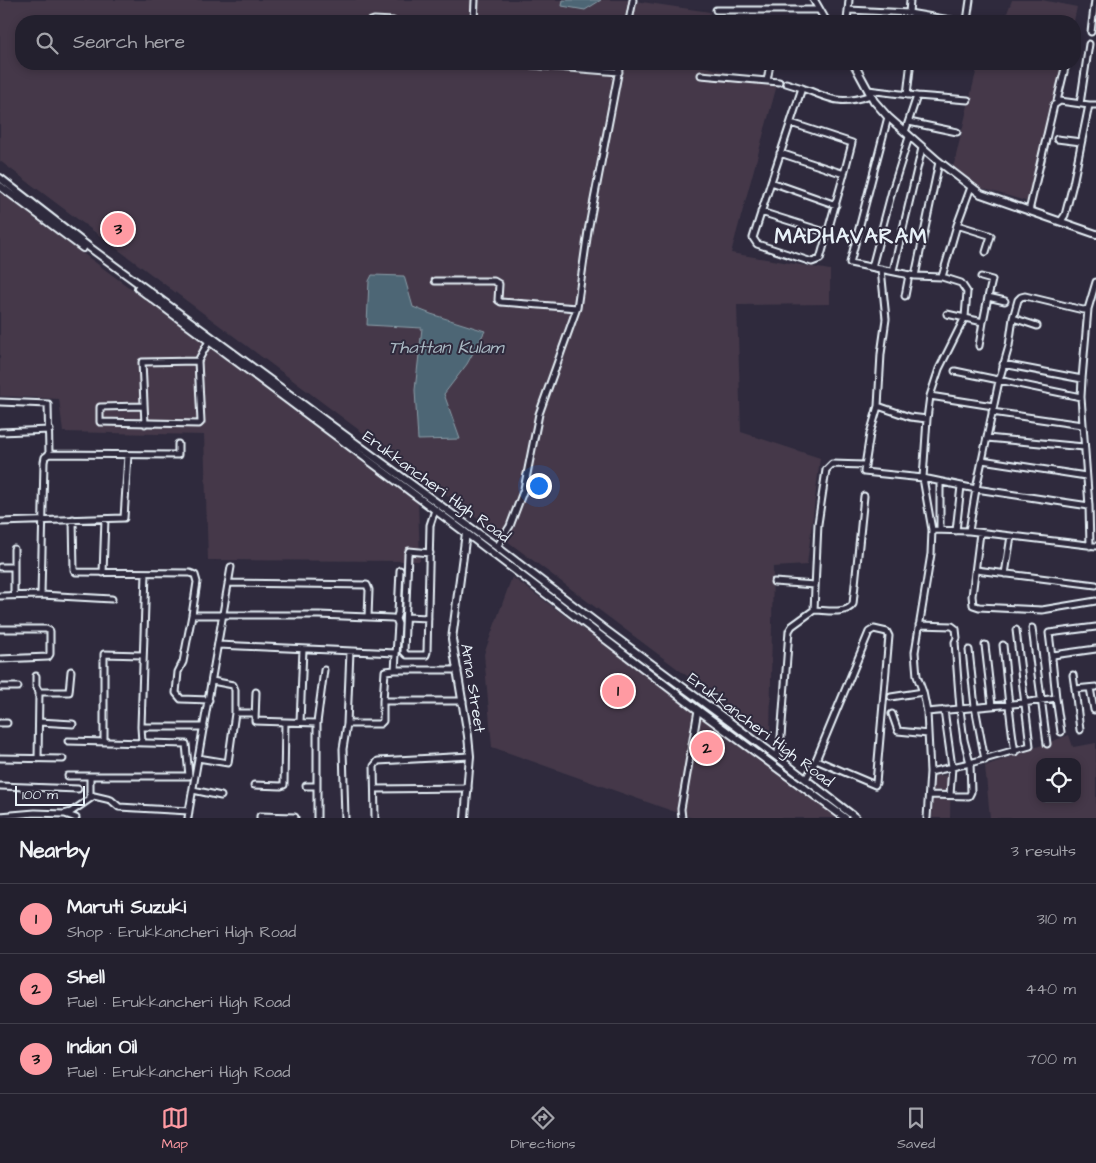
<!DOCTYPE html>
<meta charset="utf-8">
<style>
body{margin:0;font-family:"Architects Daughter",sans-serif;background:#2b2836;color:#f1f3f6}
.controls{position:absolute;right:15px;bottom:15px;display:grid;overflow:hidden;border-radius:10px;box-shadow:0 2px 8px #0003}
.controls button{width:45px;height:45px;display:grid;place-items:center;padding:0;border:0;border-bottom:1px solid #403e4a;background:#23202e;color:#f1f3f6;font:25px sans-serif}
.scale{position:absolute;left:15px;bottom:12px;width:70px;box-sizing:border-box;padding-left:5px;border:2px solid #e8f1f8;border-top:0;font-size:14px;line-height:18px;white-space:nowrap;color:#e8f1f8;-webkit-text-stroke:4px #2f2a3d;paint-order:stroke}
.you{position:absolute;left:538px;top:485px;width:18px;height:18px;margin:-12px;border:4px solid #fff;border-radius:50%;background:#1a73e8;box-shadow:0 0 0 8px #1a73e833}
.badge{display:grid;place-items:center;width:32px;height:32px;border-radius:50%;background:#ff9aa2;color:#111;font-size:16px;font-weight:700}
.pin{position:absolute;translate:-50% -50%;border:2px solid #fff;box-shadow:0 1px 5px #0006}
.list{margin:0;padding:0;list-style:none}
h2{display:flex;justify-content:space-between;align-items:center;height:65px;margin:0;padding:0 20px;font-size:21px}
h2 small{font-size:16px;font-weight:400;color:#a3a3aa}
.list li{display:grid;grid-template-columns:32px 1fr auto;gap:15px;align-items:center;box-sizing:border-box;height:70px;padding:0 20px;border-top:1px solid #403e4a}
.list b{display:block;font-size:19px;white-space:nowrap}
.list p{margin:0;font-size:16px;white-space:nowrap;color:#a3a3aa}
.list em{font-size:16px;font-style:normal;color:#a3a3aa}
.icon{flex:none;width:28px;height:28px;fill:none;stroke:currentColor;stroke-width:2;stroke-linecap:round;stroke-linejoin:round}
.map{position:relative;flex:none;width:1096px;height:818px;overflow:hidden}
.search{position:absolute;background:#23202e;box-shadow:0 2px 8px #0003;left:15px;right:15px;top:15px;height:55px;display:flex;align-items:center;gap:12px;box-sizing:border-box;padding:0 18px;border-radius:20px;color:#a3a3aa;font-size:19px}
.sheet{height:275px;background:#23202e}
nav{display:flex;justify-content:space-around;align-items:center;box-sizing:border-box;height:70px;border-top:1px solid #403e4a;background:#23202e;font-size:14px;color:#a3a3aa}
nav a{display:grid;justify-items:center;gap:2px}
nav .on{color:#ff9aa2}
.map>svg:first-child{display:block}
.built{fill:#443949;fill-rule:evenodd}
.water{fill:#4d6674;stroke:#8b9ea9}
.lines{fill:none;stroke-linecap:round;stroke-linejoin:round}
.minor-casing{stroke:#e8f1f8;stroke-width:9}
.major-casing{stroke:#e8f1f8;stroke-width:10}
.minor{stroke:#2f2a3d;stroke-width:5}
.major{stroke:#2f2a3d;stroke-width:6}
.labels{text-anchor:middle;stroke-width:4;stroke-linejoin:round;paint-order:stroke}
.street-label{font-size:16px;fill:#e8f1f8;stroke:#2f2a3d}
.water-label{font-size:18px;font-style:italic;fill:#aab9c3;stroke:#2f2a3d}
.district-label{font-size:21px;font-weight:bold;letter-spacing:1px;fill:#e8f1f8;stroke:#2f2a3d}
</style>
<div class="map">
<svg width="1096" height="818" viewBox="0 0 1096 818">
<rect width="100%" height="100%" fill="#2f2a3d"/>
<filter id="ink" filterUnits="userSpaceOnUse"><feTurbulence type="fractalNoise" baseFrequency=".02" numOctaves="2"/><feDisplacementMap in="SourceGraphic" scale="10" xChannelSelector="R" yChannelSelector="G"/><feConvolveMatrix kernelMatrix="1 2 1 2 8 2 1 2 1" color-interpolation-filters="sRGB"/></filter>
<g filter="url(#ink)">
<path class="built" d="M 0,0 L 628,0 L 710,12 L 708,21 L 21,21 L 21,64 L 702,64 L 702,66 L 777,85 L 731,253 L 830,270 L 830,304 L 737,305 L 741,432 L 820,458 L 807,565 L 773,567 L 770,738 L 0,161 Z
M 1012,0 L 1042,0 L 1077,7 L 1074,21 L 1004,21 Z
M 978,64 L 1065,64 L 1036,204 L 981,188 L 953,168 Z
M 0,192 L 418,501 L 420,561 L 208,560 L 204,435 L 63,432 L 59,399 L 0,396 Z
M 512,577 L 843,818 L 692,818 L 492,747 L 484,654 Z
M 1069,735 L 1073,747 L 1096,743 L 1096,818 L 990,818 L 985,766 ZM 1040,762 L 1077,762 L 1077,799 L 1040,799 Z
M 951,775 L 950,818 L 932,818 L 933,776 Z"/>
<path class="water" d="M 563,0 L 601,0 L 585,10 L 562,6 Z
M 372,275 L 404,276 L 413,307 L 431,314 L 485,331 L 467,364 L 444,394 L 460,439 L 418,440 L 415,390 L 422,328 L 367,325 L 369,281 Z"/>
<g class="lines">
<g class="minor-casing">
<path id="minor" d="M 716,10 L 819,10
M 849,10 L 909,13 L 956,21
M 909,13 L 910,0
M 371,21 L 374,20 L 393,21
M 474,21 L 475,0
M 629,21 L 633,0
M 847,21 L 849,0
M 883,21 L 884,12
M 967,21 L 970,0
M 1091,32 L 1095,0
M 520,64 L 619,72
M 701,75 L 779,82
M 767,81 L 770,64
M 786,83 L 802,88
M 868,90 L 917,96 L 905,132
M 907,95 L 910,69
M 917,96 L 968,100
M 1057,101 L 1065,68
M 1080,104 L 1089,44
M 888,117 L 850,263 L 915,276 L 942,277 L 961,283 L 967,292 L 965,317 L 939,369 L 930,396 L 927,419 L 923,478 L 932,530 L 931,554 L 915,652 L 917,676 L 923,692 L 927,712 L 930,772 L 970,763 L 1030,746 L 1016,630
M 909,122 L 957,132
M 791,123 L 852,143 L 844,174
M 1057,139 L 1081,142
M 771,182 L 753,238 L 757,244 L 812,262 L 820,259 L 844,174 L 780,153
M 971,187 L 957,225 L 989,235 L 991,236 L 986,252
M 836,205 L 771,182 L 802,88 C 832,99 839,106 871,95
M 1029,211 L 1054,105 L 1060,101 L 1089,105
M 761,212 L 828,233
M 1061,221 L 1065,215 L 1073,184 L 1089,105 L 1096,105
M 872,267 L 892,191 L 909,137
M 881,269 L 886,319 L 881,354 L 878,406 L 870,434 L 864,472 L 923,478 L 976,489 L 969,531
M 893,271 L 922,148
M 915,276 L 939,162
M 942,277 L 957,225
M 981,277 L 992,280 L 988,297
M 435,281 L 494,281 L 499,284 L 498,300 L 501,302 L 577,308
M 905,296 L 909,275
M 947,314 L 983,322 L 979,346
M 983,322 L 988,297 L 1005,301
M 1037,326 L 1013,318 L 1018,300 L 1021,297 L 1025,296 L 1083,310 L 1088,309 L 1096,282
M 1003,364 L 1082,379 L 1081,397
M 955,371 L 1081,397 L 1089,506 L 976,489 L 999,381 L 1009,346 L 1013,318
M 1082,379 L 1088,309
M 930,396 L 993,406
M 0,402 L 48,404 L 49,454 L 178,455 L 178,444
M 143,406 L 100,407 L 100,422 L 199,424 L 201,422 L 198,361 L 209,341
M 878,406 L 910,417 L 927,419
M 992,412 L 1082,425
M 145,424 L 142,362 L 198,361
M 0,432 L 50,430
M 987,438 L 1084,447
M 982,460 L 1086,476
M 940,482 L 940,530
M 1089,506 L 1090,546
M 73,519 L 74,570 L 76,572 L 190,573 L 195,575 L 197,582 L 192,615 L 319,615 L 392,618 L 396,619 L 398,624 L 395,670 L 458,670
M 0,522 L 124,518 L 128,455
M 932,530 L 969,531 L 1096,546
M 956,531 L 961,486
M 980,533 L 972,596 L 973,605 L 979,607 L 1042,610 L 1096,601
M 497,547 L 510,526 L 524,489 L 539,414 L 577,308 L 588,231 L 620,64
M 14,549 L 14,595
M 430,553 L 409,551 L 408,554 L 404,652 L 407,655 L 426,655 L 427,652 L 430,525 L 435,510
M 0,567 L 14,567
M 976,570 L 1096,585
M 103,573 L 105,519
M 1005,574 L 1011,536
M 774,582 L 815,585
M 228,583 L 367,585 L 369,590 L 368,617
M 41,595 L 44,462 L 45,457 L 49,454
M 0,596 L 41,595 L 112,599
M 814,610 C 825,610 846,615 853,604 L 864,496
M 192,615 L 183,662 L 178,672 L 176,693 L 181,699 L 209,700
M 406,617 L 428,618
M 396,619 L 398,613 L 400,570
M 919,625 L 952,626 L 956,629 L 957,638 L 955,642 L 960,709 L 964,740 L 970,763 L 971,792 L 969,796 L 929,795
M 1032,628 L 1047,744
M 0,629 L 46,629 L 50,631 L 50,654 L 48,657 L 0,659
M 218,645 L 396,653
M 985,645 L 992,706
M 1003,645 C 1007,681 1009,716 1015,752
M 969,650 L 975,707 L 985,760
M 350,651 L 347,724 L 380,724 L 383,721 L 383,701 L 463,701
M 1052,657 L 1049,633 L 1096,627
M 1073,675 L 1075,689
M 36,676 L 36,686 L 39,692
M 212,681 L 233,685 L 235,690 L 235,713
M 0,687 L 18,687
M 1090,688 L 1094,710
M 256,692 L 255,721 L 317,723 L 317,818
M 891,697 L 923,692
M 1056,698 L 1052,659 L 1053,655 L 1096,649
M 383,701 L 385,671 L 395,670
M 944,710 L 952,767 L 950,795
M 927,712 L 1023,703 L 1056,698 L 1061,732
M 892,714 L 898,731 L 928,734
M 39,722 L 73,724
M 300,722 L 303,649
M 0,723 L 7,723
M 317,723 L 324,670
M 141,727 L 146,573
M 1080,730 L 1075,689 L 1096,687
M 104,741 L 104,654 L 142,655
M 142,742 L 141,727 L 204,727
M 777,757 L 781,737 L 789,631 L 792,626 L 814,610 L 818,524 L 826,470 L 832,464 L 864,465
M 0,758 L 63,759
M 198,758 L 228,763 L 235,713 L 255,713
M 38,759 L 39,692 L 69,692 L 71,671
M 68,776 L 189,776 L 186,744 L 68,741
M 806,779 L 816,760 L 869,632 L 874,629 L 887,632 L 889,636 L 876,783 L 875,785 L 816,760
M 254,785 L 281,786 L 284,785 L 285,722
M 0,786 L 78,789
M 306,786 L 317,786
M 375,789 L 468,788
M 193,790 L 221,796
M 90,797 L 90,776
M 189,811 L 231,567
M 65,814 L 76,818
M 0,816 L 35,813 L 64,814 L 71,812 L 94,796 L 111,800 L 119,807 L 189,811 L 188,818
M 260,818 L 260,816 L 295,817
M 345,818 L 343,749 L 347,724
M 375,818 L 374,766 L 378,761 L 470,756
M 682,818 L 681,809 L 698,710
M 927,818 L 930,772"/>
</g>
<g class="major-casing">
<path id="major" d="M 814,0 L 826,21
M 854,64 L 874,101 L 888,117 L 938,161 L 981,194 L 1096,234
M 0,178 L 89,247 L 497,547 L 607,631 L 777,757 L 856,818
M 0,186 L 83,248
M 138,288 L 466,533 L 698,710 L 845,818
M 465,818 L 470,756 L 468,736 L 452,639 L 466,533"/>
</g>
<use href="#minor" class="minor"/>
<use href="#major" class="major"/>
</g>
</g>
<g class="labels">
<g class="street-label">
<text transform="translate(437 486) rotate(36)" y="6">Erukkancheri High Road</text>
<text transform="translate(474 688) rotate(81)" y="6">Anna Street</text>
<text transform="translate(761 729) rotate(37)" y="6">Erukkancheri High Road</text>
</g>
<g class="water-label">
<text x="446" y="353">Thattan Kulam</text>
</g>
<g class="district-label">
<text x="851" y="243">MADHAVARAM</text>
</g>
</g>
</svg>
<div class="controls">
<button><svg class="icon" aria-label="locate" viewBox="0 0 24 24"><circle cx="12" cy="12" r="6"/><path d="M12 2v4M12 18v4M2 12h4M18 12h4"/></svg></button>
</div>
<div class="scale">100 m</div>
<div class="you"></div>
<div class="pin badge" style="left:618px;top:691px">1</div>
<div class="pin badge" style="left:707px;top:748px">2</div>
<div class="pin badge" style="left:118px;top:229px">3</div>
<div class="search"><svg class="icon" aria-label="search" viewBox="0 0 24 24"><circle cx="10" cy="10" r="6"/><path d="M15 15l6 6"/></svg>Search here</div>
</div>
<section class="sheet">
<h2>Nearby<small>3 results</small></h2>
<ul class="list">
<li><span class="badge">1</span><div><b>Maruti Suzuki</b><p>Shop · Erukkancheri High Road</p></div><em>310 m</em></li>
<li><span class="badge">2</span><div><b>Shell</b><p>Fuel · Erukkancheri High Road</p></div><em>440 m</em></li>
<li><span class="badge">3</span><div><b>Indian Oil</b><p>Fuel · Erukkancheri High Road</p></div><em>700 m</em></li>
</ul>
</section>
<nav>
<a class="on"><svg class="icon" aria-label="map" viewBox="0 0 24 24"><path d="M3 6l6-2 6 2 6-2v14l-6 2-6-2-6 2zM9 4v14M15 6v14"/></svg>Map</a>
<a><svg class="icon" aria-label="directions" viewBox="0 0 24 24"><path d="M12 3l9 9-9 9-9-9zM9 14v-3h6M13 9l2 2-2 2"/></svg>Directions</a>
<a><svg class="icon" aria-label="saved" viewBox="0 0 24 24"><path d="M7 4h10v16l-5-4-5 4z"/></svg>Saved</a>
</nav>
